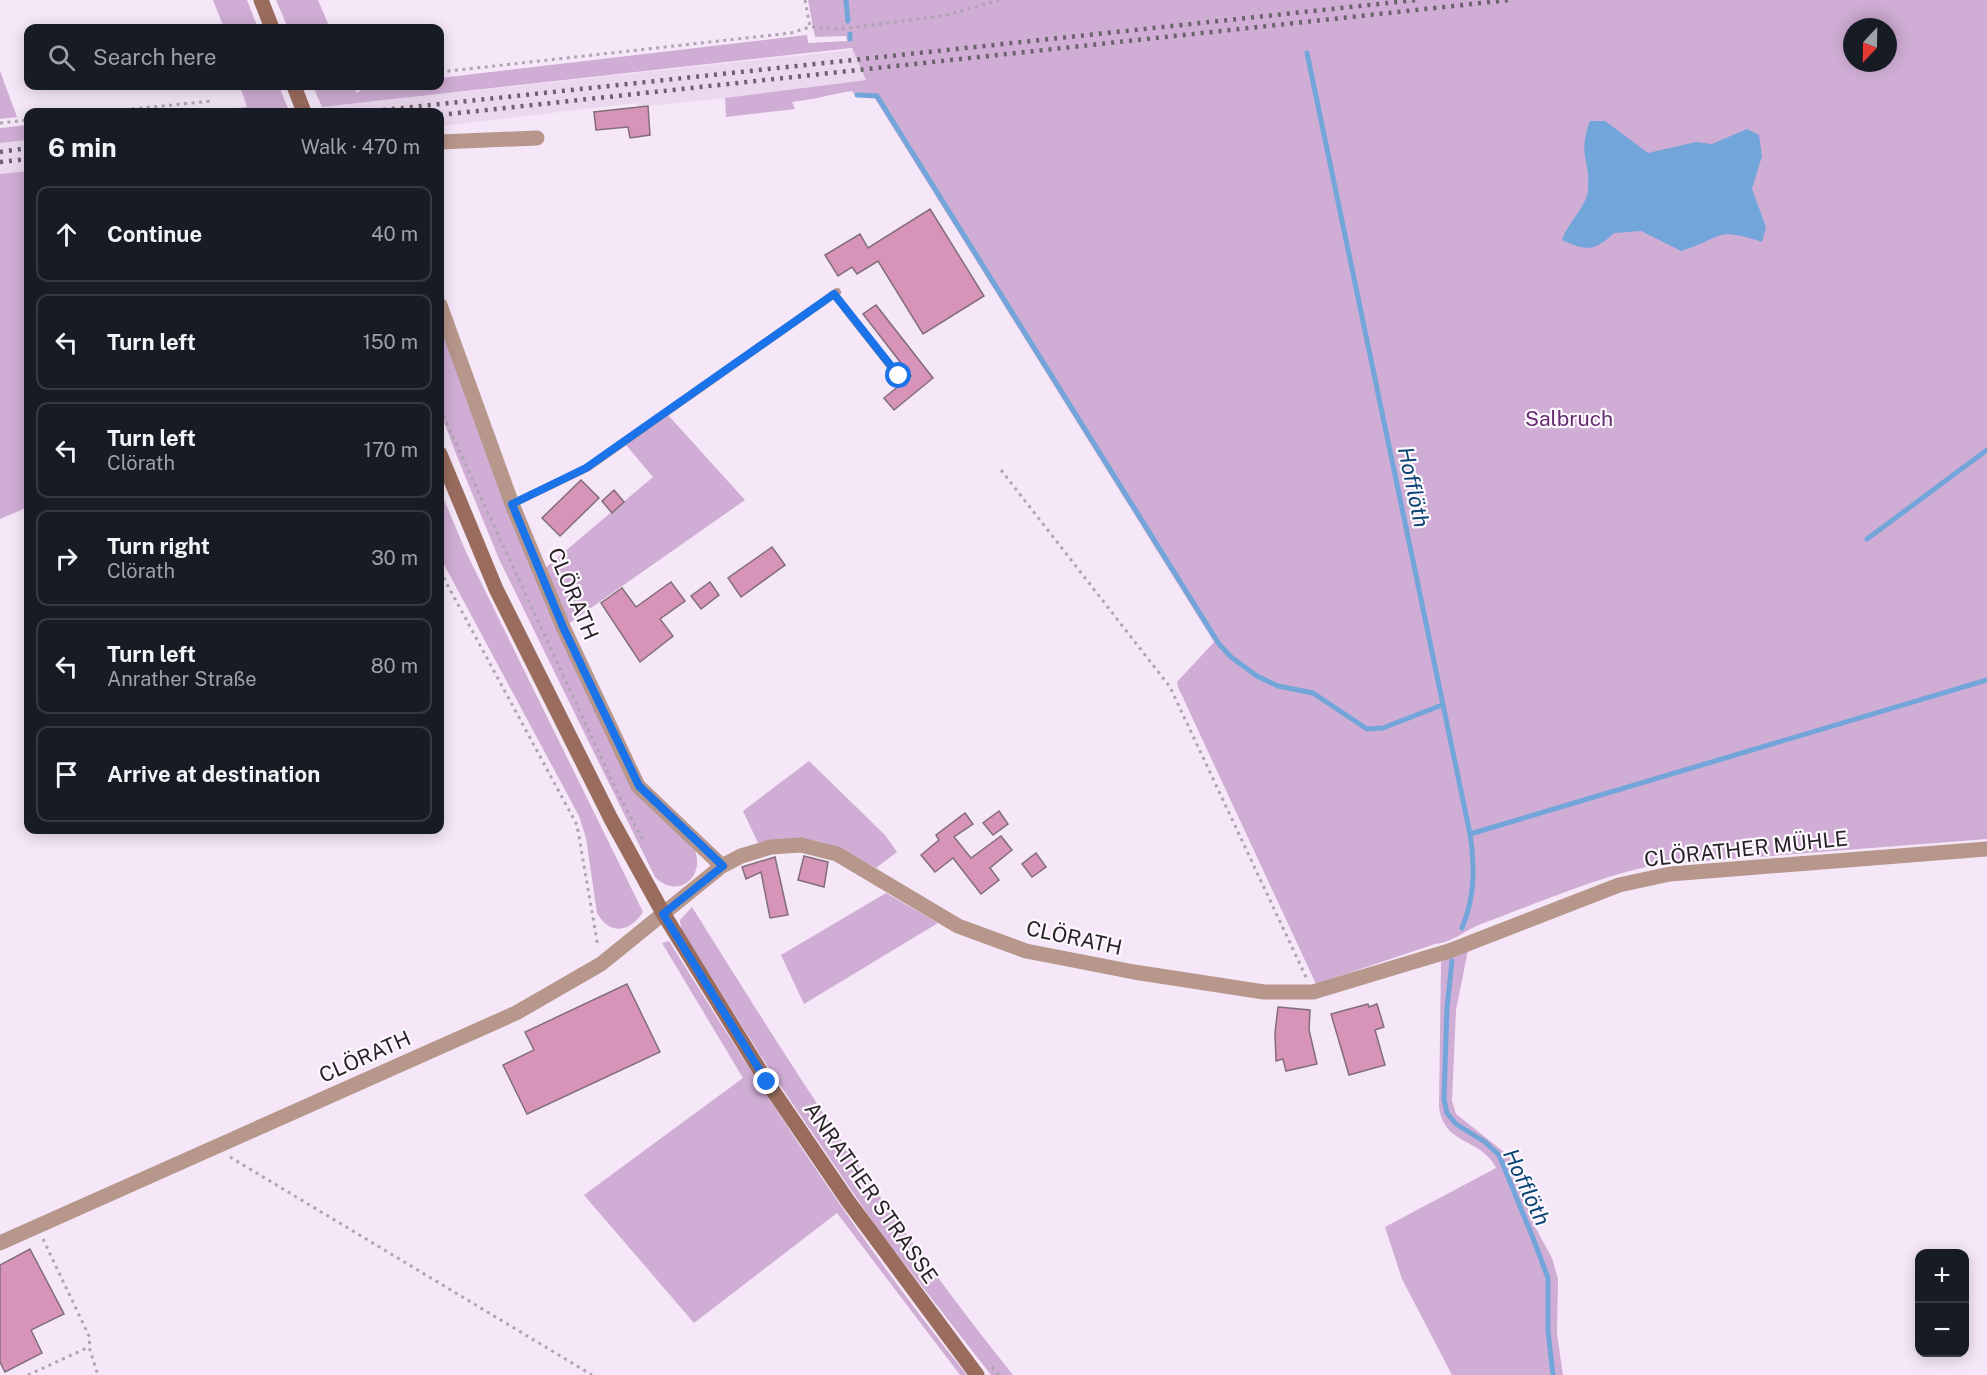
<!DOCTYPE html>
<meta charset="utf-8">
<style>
body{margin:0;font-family:"Public Sans",sans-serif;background:#242831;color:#f1f3f6}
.controls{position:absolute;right:18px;bottom:18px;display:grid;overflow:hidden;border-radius:12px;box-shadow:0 3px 15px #0003}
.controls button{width:54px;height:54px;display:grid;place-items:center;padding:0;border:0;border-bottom:2px solid #363941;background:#171b24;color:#f1f3f6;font:30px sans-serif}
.compass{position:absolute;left:1843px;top:18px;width:54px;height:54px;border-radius:50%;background:#171b24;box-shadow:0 3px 15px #0003;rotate:202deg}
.stop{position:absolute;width:18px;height:18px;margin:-14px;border:4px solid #1a73e8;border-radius:50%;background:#fff}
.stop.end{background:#1a73e8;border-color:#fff;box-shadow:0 2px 6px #0008}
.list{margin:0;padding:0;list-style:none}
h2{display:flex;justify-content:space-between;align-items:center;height:78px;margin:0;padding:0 24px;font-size:26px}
h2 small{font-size:20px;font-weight:400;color:#9ea1a6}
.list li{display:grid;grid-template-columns:39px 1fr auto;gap:18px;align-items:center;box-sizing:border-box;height:96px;margin:0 12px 12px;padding:0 12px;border:2px solid #363941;border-radius:12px}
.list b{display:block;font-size:22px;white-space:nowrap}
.list p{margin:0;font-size:20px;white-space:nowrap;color:#9ea1a6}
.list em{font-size:20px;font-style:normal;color:#9ea1a6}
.icon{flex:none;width:33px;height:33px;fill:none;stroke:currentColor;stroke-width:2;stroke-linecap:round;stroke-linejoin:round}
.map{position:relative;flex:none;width:1987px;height:1375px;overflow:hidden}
.search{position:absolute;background:#171b24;box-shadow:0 3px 15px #0003;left:24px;top:24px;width:420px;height:66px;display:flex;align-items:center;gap:15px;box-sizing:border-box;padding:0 21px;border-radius:12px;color:#9ea1a6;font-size:22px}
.panel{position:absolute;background:#171b24;box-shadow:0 3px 15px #0003;left:24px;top:108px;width:420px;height:726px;border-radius:12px}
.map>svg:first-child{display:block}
.built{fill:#ebd8ef}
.green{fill:#cfadd4;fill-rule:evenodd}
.water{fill:#72a5d9}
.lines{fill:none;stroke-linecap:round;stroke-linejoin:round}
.stream{stroke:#72a5d9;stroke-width:5}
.building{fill:#d894b8;stroke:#816e78;stroke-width:1.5}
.path{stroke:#afa4b1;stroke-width:3;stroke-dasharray:3 4.5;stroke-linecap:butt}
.service{stroke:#b7968c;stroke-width:8}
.minor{stroke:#b7968c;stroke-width:15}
.secondary{stroke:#9a6c5e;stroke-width:15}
.rail{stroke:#6a626b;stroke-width:4.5;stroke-dasharray:3 6;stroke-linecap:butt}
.route{stroke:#1a73e8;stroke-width:8}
.labels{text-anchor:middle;stroke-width:4.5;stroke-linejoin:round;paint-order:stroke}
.park-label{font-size:21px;fill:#642b6f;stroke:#fdf7fe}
.street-label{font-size:21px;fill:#292329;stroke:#fdf7fe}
.water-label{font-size:22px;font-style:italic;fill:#094474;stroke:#fdf7fe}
</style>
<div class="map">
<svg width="1987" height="1375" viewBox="0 0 1987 1375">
<rect width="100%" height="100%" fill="#f5e7f8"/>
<path class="built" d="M 1315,0 L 871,79 L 725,98 L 639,107 L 637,103 L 440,126 L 440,112 L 324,112 L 322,107 Z
M 28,140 L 28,171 L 0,174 L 0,143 Z"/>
<path class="green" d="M 213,0 L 247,0 L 258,28 L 224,28 Z
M 276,0 L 318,0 L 330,28 L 288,28 Z
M 808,0 L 1987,0 L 1987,839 L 1654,865 C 1594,878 1538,903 1481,924 C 1465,930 1452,943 1435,944 L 1316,984 L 1178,687 L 1177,682 L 1214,642 L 874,97 L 857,97 L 852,91 C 831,94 813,100 792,102 L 795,109 L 726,117 L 725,98 L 866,80 L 852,48 L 322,107 L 313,86 L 354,86 L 357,93 L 364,87 L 440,86 L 440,78 L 807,35 L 808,43 L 847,41 L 846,36 L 815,37 ZM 1852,27 L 1888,27 L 1888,63 L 1852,63 Z
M 0,71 L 17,117 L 0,119 Z
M 240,86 L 279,86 L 289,111 L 200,112 L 247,107 Z
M 28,125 L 28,140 L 0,143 L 0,128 Z
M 28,171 L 28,507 L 0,519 L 0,174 Z
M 440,319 L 637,792 L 694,848 C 707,877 677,900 655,877 L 499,559 L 456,454 L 440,411 Z
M 668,415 L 745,500 L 568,624 L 544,569 L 653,477 L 626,445 Z
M 440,490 L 466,552 L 643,912 C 630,932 610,936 597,913 L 586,838 L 579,816 L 440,557 Z
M 809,761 L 885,835 L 897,852 L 876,868 C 826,840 815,835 758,843 L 743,811 Z
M 886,893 L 938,923 L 804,1004 L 781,955 Z
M 692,907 C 792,1068 894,1227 1013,1375 L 991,1375 L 879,1231 L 771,1072 L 681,929 L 680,920 Z
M 669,941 C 762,1090 857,1239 967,1375 L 960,1375 L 837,1213 L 694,1323 L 584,1195 L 743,1078 L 662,943 Z
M 1468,950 L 1456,1010 L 1452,1101 L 1456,1114 L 1509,1156 L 1534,1225 L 1552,1258 L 1558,1279 L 1557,1334 L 1563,1375 L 1452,1375 L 1402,1279 L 1385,1227 L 1496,1168 C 1482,1138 1444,1146 1439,1107 L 1441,963 L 1442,959 Z"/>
<path class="water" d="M 1590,121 L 1605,121 L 1648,153 L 1696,142 L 1712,144 L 1747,129 L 1759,135 L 1762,156 L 1752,189 L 1766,227 L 1762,242 C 1713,226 1724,238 1681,251 L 1641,231 L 1614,233 C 1594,252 1586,251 1562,240 C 1567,224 1587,206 1588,190 C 1591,161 1577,155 1590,121 Z"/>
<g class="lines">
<path class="stream" d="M 846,0 L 848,21
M 850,34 L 850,39
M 1307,53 L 1470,834 C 1475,868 1475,897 1462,928
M 857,95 L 877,96 L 1219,644 L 1231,657 L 1257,676 L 1278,686 L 1313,693 L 1367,729 L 1383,728 L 1442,705
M 1867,539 L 1987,450
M 1470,834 L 1987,680
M 1452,961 L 1447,1008 L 1444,1099 L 1447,1113 L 1456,1124 L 1485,1142 L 1499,1155 L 1533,1238 L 1548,1278 L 1548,1331 L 1553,1375"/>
</g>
<path class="building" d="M 648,106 L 650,135 L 630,138 L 628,127 L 596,130 L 594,112 Z
M 930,209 L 984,296 L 923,334 L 878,261 L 857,274 L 852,267 L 838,276 L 825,255 L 860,234 L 868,248 Z
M 876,305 L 933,378 L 894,410 L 884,398 L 911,376 L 863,314 Z
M 581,480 L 599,498 L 560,536 L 542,518 Z
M 614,490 L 624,502 L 612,513 L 602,501 Z
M 772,547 L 785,565 L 741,597 L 728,578 Z
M 671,582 L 685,601 L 660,619 L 673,636 L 640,662 L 601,603 L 622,588 L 636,607 Z
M 710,582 L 719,595 L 701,609 L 691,596 Z
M 999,811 L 1008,824 L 993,835 L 983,823 Z
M 965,813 L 973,824 L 954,837 L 971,858 L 1001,836 L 1012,850 L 990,868 L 999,880 L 981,894 L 953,858 L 935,872 L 921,855 L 939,840 L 936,835 Z
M 1036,853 L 1046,867 L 1032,877 L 1022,864 Z
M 804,856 L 828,862 L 824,887 L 798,880 Z
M 775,857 L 788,915 L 770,918 L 761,872 L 746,879 L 742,867 Z
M 627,984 L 660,1052 L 527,1114 L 503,1065 L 534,1050 L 525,1032 Z
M 1368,1004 L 1369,1007 L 1377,1004 L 1384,1027 L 1375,1030 L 1385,1065 L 1349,1075 L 1331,1014 Z
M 1278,1007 L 1310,1010 L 1309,1030 L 1317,1064 L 1286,1071 L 1283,1059 L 1276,1061 L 1275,1033 Z
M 30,1249 L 64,1314 L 31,1330 L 42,1353 L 5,1372 L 0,1362 L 0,1265 Z"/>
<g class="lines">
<path class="path" d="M 805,0 L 810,27
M 440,72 L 791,33 L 810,27 L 840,29 L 943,16 L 999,0
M 102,112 L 212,101
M 0,123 L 28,120
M 440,409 L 619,796 L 643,840
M 1001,470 L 1170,687 L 1306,977
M 440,571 L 577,825 L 598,947
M 230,1157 L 592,1375
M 43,1239 L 90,1338 L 89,1347 L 98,1375
M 992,1367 L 999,1375
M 28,1375 L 89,1347"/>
<path class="service" d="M 834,294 L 899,377
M 512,504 L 587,468 L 837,292"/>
<path class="minor" d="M 440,142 L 537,138
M 440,305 L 512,504 L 563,627 L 638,786 L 722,866
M 0,1243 L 516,1013 L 601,964 L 722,866 L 741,856 L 771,847 L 801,845 L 837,854 L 958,926 L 1026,951 L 1134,972 L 1264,992 L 1313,992 L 1449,951 L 1619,885 L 1670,874 L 1987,849"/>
<path class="secondary" d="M 261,0 L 272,28
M 294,86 L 304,112
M 440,454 L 496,589 L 611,819 L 663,913 L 767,1082 L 848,1201 L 977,1375"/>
<path class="rail" d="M 365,112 L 1416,0
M 440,115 L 1509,0
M 0,152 L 28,148
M 0,162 L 28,159"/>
</g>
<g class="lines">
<path class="route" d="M 767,1082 L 663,914 L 723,866 L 639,786 L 563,627 L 512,504 L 586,468 L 834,294 L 899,376"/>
</g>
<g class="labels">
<g class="park-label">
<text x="1569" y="426">Salbruch</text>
</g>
<g class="street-label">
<text transform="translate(573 594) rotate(67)" y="7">CLÖRATH</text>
<text transform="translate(1746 849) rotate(-6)" y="7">CLÖRATHER MÜHLE</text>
<text transform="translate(1074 938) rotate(12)" y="7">CLÖRATH</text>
<text transform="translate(365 1057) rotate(-24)" y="7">CLÖRATH</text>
<text transform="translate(871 1193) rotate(55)" y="7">ANRATHER STRASSE</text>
</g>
<g class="water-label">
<text transform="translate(1414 487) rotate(78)" y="8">Hofflöth</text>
<text transform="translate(1527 1187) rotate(65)" y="8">Hofflöth</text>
</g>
</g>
</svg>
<div class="controls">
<button>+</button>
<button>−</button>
</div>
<svg class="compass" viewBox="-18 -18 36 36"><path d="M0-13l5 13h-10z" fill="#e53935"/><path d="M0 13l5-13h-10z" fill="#9ea1a6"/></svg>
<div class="stop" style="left:899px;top:376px"></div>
<div class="stop end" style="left:767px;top:1082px"></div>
<div class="search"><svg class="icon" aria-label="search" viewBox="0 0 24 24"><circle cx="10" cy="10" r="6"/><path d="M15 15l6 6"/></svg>Search here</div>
<section class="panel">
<h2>6 min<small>Walk · 470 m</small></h2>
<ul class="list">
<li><svg class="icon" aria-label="ahead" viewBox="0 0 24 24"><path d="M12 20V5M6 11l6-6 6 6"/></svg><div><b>Continue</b></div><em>40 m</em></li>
<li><svg class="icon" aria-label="left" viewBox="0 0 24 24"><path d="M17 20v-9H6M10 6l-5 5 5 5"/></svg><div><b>Turn left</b></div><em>150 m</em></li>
<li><svg class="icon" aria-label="left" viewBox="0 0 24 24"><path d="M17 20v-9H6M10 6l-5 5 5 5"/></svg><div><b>Turn left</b><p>Clörath</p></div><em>170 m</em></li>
<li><svg class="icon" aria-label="right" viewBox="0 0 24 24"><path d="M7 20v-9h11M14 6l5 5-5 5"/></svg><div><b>Turn right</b><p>Clörath</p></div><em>30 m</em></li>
<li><svg class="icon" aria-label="left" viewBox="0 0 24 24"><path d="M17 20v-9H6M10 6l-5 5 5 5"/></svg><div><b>Turn left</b><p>Anrather Straße</p></div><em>80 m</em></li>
<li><svg class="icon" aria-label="arrive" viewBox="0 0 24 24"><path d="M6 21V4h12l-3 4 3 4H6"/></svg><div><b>Arrive at destination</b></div></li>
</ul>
</section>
</div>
